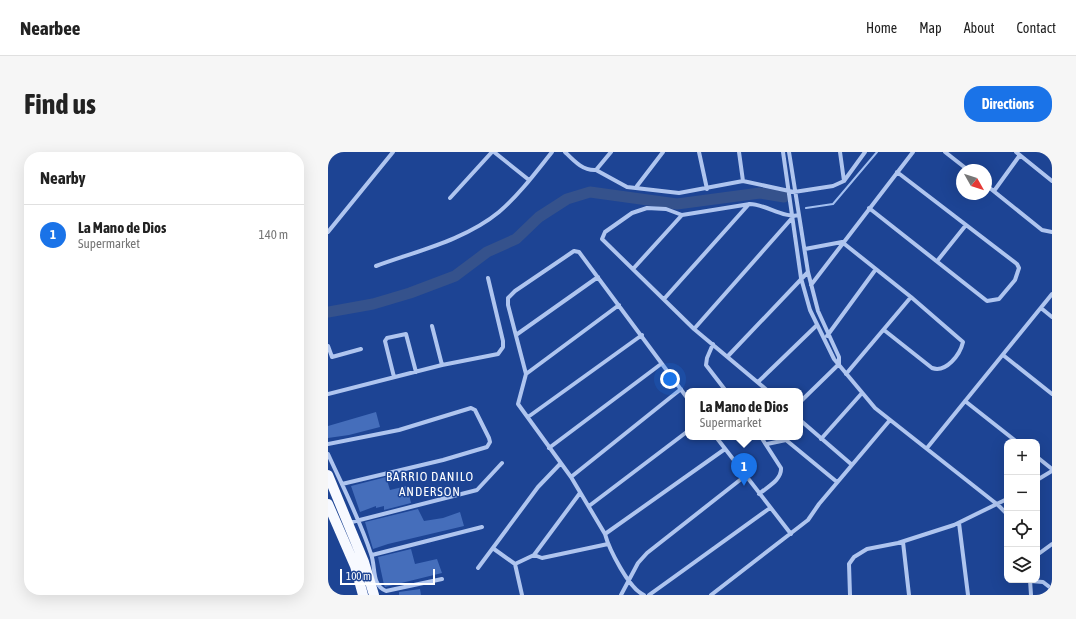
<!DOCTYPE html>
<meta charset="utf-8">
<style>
body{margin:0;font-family:"Asap Condensed",sans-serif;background:#f6f6f6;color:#222}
.controls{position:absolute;right:12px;bottom:12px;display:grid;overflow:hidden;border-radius:8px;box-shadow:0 4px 16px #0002}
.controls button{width:36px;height:36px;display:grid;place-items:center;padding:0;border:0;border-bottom:1px solid #e0e0e0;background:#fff;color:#222;font:20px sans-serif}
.compass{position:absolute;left:628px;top:12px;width:36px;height:36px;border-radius:50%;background:#fff;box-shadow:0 4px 16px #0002;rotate:129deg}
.scale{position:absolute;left:12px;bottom:10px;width:95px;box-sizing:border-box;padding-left:4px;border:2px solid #fff;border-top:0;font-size:11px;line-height:14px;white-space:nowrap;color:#fff;-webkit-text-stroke:3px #1d4494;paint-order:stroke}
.you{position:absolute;left:342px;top:227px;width:14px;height:14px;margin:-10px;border:3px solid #fff;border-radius:50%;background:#1a73e8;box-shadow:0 0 0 6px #1a73e833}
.badge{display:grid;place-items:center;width:26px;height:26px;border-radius:50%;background:#1a73e8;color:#fff;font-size:13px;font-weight:700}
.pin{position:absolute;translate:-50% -33px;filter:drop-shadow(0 1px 2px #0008)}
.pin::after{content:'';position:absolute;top:21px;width:14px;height:12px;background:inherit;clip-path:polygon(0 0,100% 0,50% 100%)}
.popup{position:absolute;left:357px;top:236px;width:118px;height:52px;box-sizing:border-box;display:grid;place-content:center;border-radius:8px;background:#fff;filter:drop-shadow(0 1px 3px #0005);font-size:13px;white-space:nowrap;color:#767676}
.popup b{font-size:15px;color:#222}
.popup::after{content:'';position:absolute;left:50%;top:100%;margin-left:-8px;border:8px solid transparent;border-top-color:#fff}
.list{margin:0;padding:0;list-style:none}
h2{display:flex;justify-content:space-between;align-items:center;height:52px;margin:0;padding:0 16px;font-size:17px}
h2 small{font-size:13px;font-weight:400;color:#767676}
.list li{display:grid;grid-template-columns:26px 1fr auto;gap:12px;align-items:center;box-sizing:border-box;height:60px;padding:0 16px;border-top:1px solid #e0e0e0}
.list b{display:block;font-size:15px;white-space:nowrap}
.list p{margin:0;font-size:13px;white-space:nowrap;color:#767676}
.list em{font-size:13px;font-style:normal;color:#767676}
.icon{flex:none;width:22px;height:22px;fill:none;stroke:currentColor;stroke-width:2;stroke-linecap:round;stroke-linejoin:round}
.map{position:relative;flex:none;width:724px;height:443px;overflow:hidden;border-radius:16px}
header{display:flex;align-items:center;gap:24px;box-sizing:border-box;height:56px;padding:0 20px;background:#fff;border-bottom:1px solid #e0e0e0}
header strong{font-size:19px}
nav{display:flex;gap:22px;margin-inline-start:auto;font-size:14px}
.intro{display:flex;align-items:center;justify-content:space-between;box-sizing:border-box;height:96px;padding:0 24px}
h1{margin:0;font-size:28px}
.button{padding:10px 18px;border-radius:16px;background:#1a73e8;color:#fff;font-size:14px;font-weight:700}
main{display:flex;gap:24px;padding:0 24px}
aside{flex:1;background:#fff;border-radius:16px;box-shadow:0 4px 16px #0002}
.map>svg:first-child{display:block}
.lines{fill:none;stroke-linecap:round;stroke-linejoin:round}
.stream{stroke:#a2bff1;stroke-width:2}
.river{stroke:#35528c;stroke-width:11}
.building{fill:#456ebb}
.street{stroke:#afc5ef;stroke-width:4}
.primary{stroke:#f7f9ff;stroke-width:10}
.labels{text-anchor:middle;stroke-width:3;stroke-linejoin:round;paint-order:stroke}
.neighbourhood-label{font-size:13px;letter-spacing:1px;fill:#fff;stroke:#1d4494}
</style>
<header>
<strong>Nearbee</strong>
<nav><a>Home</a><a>Map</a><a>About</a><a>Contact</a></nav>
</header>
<div class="intro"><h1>Find us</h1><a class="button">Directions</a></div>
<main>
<aside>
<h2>Nearby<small></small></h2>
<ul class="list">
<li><span class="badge">1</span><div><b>La Mano de Dios</b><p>Supermarket</p></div><em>140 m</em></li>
</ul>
</aside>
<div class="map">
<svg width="724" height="443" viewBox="0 0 724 443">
<rect width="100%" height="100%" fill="#1d4494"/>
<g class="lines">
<path class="stream" d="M 478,56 L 505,52 L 549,0"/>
<path class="river" d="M 0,160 L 45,152 L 82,141 L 127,124 L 159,100 L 188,87 L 211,65 L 239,47 L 262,40 L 349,52 L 432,41 L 456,45"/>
</g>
<path class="building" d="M 48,260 L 52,275 L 21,283 L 0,286 L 0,274 Z
M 58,325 L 62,338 L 79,334 L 83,351 L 56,358 L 56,354 L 48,356 L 48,354 L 32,360 L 23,334 Z
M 90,357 L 96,369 L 115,366 L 132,360 L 136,374 L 60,392 L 45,397 L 37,370 Z
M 83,397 L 87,412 L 109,407 L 114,421 L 57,435 L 56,433 L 50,405 Z
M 92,437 L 93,443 L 71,443 L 71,440 Z"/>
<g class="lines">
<path class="street" d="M 166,0 L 201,28
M 237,0 C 246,9 255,19 268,18 L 283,0
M 371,0 L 379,37
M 411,0 L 415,29
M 455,0 L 473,126 L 482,158 L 506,207 L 547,256 L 670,353 L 679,362
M 461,0 L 480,120 L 490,159 L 511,205 L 511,212 L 472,250
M 512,0 L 516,29
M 617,0 L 640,18
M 688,0 L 724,29
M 268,18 L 299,35 L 351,41 L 415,29 L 466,40 L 505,34 L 516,29 L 537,0
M 658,33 L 714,78 L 724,80
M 309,34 L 335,0
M 666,39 L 692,3
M 122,46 L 164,0
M 541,56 L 659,149 L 671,147 L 687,128 L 691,116 L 689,112 L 569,20
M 0,80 L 65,0
M 514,90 L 583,145 L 635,190 C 632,203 618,221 604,216 L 556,178
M 477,97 L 514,90
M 610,108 L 638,73
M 48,114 C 89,99 137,88 171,60 C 191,43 208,20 224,0
M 305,117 L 354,63
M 483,133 L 585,0
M 336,147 L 421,52
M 713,156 L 724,165
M 104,174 L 114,213
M 366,177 L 465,65
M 188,183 L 270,125
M 499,184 L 548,117
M 385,192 L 379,206 L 378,213 L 398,239
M 0,194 L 4,205 L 33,197
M 675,203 L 724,242
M 400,204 L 480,120
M 198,222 L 291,153
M 518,222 L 583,145
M 66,225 L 57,189 L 59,186 L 78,182 L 88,220
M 430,230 L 488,174
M 440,239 L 366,177 L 274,87 L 277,80 L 304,61 L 319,56 L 338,57 L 354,63 L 422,52 C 437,52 457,67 471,63
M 0,242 L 114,213 L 170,202 L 175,195 L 175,189 L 160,126
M 637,249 L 689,290
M 200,265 L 314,183
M 472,268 L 523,312
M 388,285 L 463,382
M 493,287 L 534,241
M 0,292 L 71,278 L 143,256 L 147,258 L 161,286 L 162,290 L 159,295 L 115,308 L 14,332
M 439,292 L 458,288 L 509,330
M 221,296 L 333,212
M 599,296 L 724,142
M 0,302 C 15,335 32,368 43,402 C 48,415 43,433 58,439 L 114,427
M 709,305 L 724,317
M 243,325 L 353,237
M 709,328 L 724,319
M 431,342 C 439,335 454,328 453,316 L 433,285
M 261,354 L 360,279
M 20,371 L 149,338 L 174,311
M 631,371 L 640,443
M 277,382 L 397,297
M 575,390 L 581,443
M 166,397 L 187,412 L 194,443
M 44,403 L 154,375
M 206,403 L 214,406 L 280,392
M 709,403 L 724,392
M 187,412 L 206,403 L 252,341
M 150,416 L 210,335 L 232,312
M 702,428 L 703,443
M 702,429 L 715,430 L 724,437
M 293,443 L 310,411 L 319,401 L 417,324
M 316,443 C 301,437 281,397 277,382 L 243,325 L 190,252 L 198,222 L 180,153 L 180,146 L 187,139 L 243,101 L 246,99 L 251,100 L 360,247
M 321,443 L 442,356
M 383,443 L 480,368 L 491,352 L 562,268
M 522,443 L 521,412 L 526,405 L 539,397 L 570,391 L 626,373 L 679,347"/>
<path class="primary" d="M 0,323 L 36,410 L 46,443
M 0,352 L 27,414 L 35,443"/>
</g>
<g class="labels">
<g class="neighbourhood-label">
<text x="102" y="329">BARRIO DANILO<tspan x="102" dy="15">ANDERSON</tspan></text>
</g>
</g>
</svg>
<div class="controls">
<button>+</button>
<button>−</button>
<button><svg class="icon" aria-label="locate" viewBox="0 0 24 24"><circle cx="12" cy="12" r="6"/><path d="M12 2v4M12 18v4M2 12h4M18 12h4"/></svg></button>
<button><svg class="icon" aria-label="layers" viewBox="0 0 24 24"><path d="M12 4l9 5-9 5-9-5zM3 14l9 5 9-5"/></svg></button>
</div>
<svg class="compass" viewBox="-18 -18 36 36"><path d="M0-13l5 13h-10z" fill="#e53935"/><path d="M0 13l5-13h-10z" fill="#767676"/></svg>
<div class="scale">100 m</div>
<div class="you"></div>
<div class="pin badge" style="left:416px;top:334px">1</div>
<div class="popup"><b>La Mano de Dios</b>Supermarket</div>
</div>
</main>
